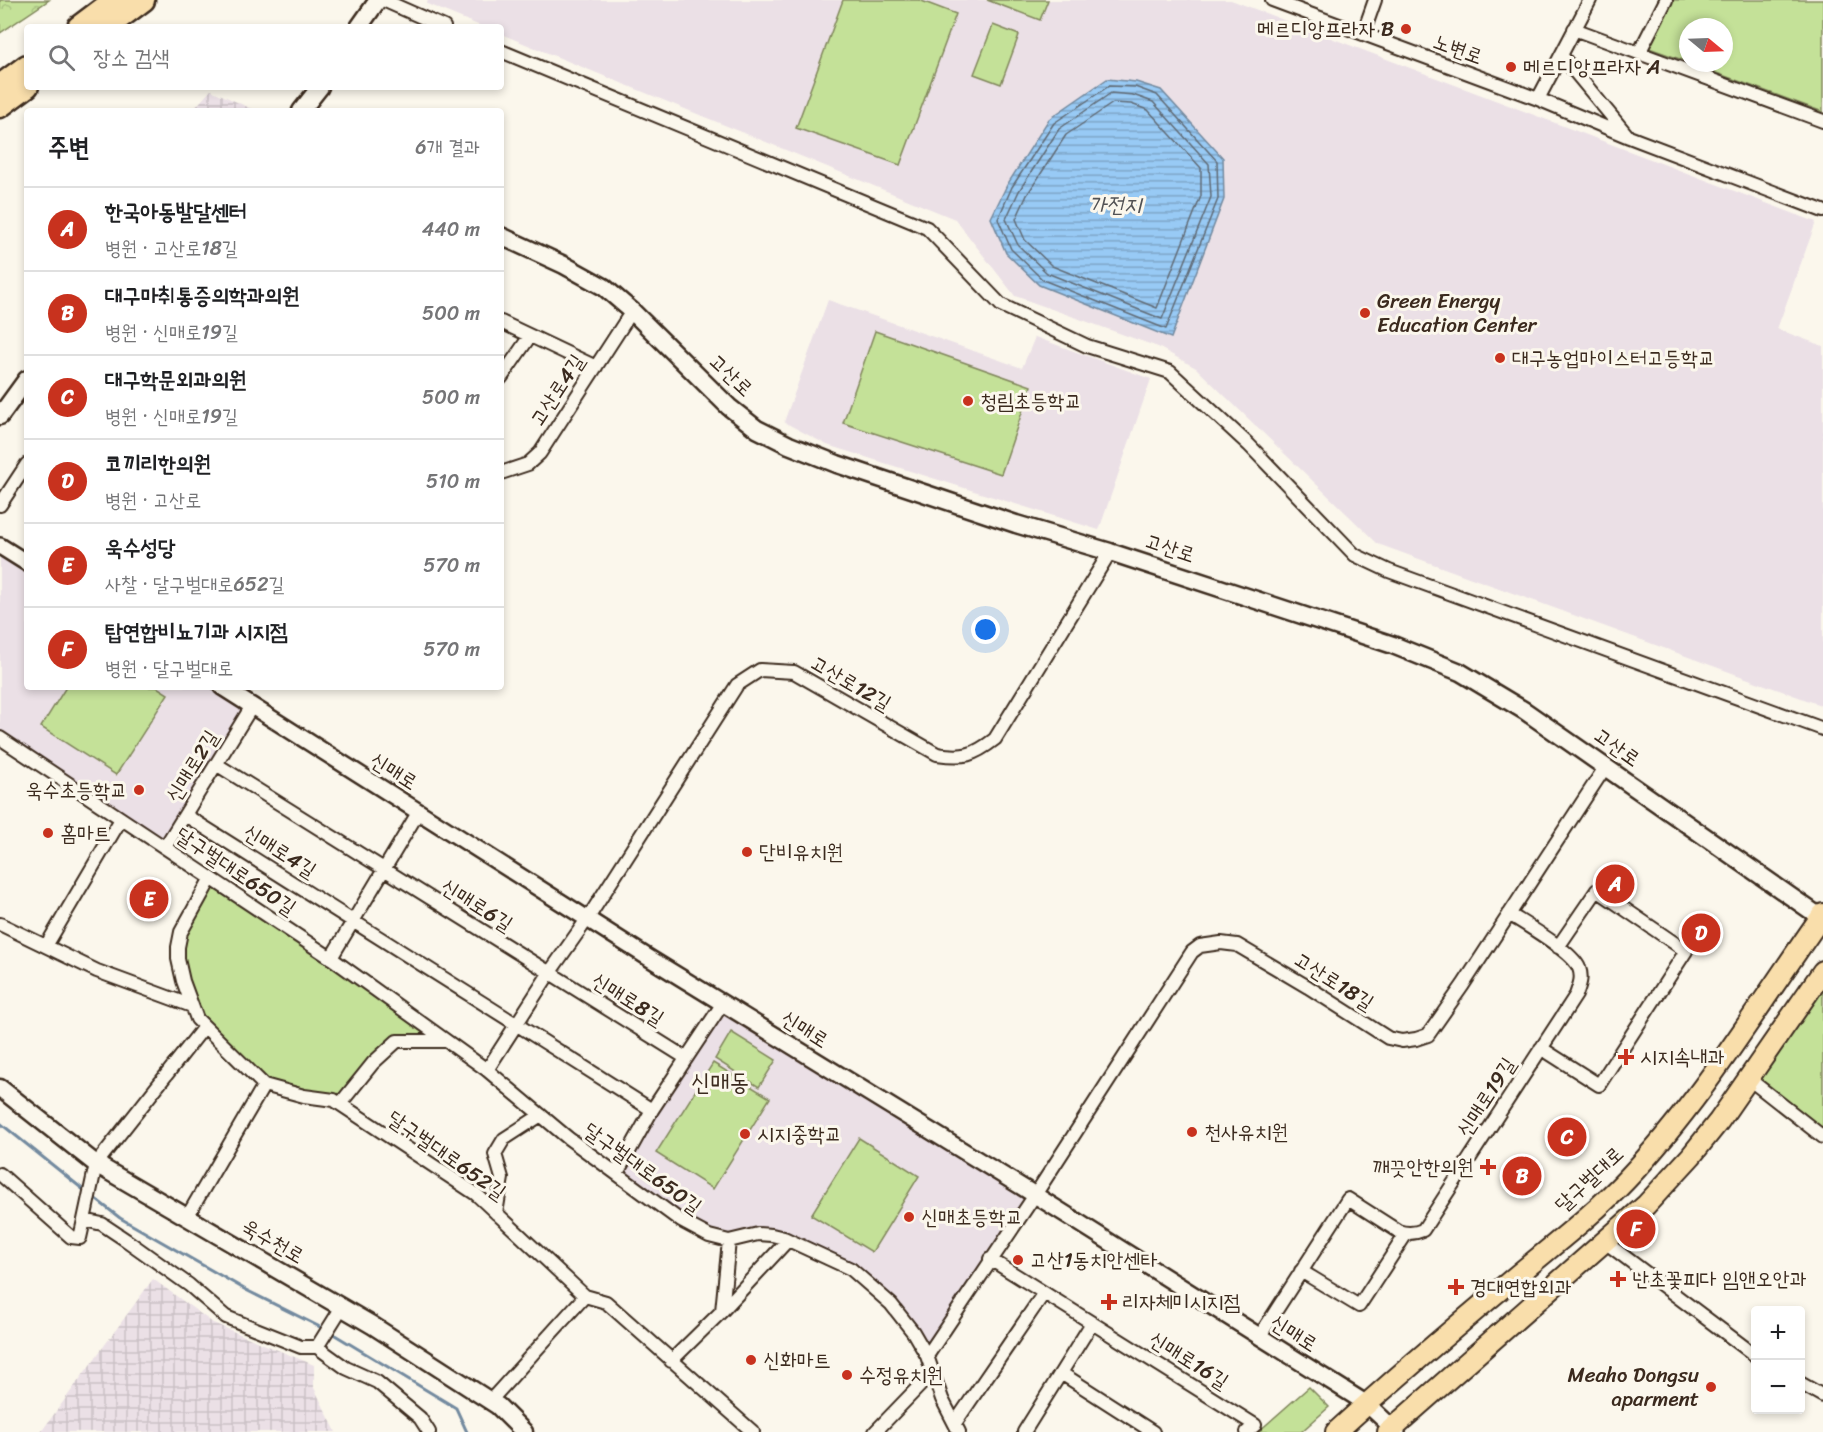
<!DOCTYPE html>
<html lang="ko">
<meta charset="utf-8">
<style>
body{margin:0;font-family:Sriracha,"Poor Story",sans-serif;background:#f6f6f6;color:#202124}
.controls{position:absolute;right:18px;bottom:18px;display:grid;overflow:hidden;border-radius:6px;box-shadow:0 3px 9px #0003}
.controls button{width:54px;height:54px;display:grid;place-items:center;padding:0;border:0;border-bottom:2px solid #e0e0e0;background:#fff;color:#202124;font:30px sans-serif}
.compass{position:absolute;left:1679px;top:18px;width:54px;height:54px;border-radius:50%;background:#fff;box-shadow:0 3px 9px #0003;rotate:109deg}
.you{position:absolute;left:986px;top:630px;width:21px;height:21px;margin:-15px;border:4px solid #fff;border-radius:50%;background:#1a73e8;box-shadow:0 0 0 9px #1a73e833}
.badge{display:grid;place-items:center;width:39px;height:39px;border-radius:50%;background:#c8321e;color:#fff;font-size:20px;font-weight:700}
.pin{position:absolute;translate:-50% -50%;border:3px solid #fff;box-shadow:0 2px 6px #0006}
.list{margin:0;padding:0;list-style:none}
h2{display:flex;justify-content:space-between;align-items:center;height:78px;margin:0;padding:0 24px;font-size:26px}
h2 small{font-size:20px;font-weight:400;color:#757577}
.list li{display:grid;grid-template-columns:39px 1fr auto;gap:18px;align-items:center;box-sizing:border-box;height:84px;padding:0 24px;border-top:2px solid #e0e0e0}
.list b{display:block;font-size:22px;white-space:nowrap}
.list p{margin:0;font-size:20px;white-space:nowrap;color:#757577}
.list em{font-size:20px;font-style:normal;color:#757577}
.icon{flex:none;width:33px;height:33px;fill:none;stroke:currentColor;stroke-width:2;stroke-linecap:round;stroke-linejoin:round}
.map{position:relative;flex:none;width:1823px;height:1432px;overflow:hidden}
.search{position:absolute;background:#fff;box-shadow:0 3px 9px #0003;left:24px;top:24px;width:480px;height:66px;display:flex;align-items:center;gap:15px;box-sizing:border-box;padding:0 21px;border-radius:6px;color:#757577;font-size:22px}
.panel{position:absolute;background:#fff;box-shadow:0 3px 9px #0003;left:24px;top:108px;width:480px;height:582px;border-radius:6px}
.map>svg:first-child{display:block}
.built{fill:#ebe0e6}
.industrial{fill:url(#industrial-grid)}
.forest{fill:url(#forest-crowns);stroke:#80865b;stroke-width:1.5}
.park{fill:#c4e198;stroke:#80865b;stroke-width:1.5}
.water{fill:url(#water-rules);stroke:#738a9f;stroke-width:1.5}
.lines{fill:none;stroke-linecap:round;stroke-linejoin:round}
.shore{stroke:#606a74;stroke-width:1.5}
.stream{stroke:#738a9f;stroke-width:3}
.minor-casing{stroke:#3b2a1e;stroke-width:16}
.tertiary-casing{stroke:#3b2a1e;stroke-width:20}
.secondary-casing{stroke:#3b2a1e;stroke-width:21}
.primary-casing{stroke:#3b2a1e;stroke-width:24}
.motorway-casing{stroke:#3b2a1e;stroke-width:27}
.minor{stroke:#fbf7ec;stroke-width:12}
.tertiary{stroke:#fbf7ec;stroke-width:15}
.secondary{stroke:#fbf7ec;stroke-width:16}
.primary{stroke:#f9deab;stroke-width:20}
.motorway{stroke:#f9deab;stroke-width:22}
.poi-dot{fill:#c8321e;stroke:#fbf7ec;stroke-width:2}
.labels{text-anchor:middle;stroke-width:6;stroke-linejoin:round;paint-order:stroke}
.poi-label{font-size:21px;fill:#3b2a1e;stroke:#fbf7ec;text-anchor:start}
.street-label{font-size:21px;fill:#3b2a1e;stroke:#fbf7ec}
.water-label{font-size:22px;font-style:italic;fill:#525254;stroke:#fbf7ec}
.quarter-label{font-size:24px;fill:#3b2a1e;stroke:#fbf7ec}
</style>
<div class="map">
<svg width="1823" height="1432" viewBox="0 0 1823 1432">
<defs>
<pattern id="industrial-grid" width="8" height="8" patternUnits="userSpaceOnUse" patternTransform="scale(1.5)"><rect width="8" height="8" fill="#ebe0e6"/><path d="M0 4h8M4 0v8" fill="none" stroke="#cac0c5"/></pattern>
<pattern id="forest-crowns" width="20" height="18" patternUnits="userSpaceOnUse" patternTransform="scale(1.5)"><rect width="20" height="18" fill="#c4e198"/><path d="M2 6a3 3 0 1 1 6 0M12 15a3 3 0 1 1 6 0" fill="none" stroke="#a9c183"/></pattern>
<pattern id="water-rules" width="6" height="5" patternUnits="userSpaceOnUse" patternTransform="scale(1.5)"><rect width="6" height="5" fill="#98caf5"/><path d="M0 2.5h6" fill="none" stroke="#7da4c6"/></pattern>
</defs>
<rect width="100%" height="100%" fill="#fbf7ec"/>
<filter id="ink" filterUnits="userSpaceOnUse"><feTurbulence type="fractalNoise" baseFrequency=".0167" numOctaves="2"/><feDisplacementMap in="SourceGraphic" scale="12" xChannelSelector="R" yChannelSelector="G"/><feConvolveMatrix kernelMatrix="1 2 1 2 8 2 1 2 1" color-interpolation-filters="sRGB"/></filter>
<g filter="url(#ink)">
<path class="built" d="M 428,0 L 1231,0 L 1816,222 L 1777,329 L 1823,346 L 1823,706 L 1378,544 L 1196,368 L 1158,347 L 1015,296 L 955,219 L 501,34 L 501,27 L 483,27 L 427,4 Z
M 828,300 L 1022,368 L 1035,337 L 1151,379 L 1099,530 L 827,445 L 784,422 Z
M 0,553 L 27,570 L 27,687 L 209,687 L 242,709 L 161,839 L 0,733 Z
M 723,1003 L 1035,1195 L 927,1356 L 863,1278 L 784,1238 L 718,1239 L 617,1173 Z"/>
<path class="industrial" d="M 211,90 L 254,110 L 192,111 Z
M 153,1279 L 213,1323 L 314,1365 L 314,1388 L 336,1432 L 41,1432 Z"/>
<path class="forest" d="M 0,0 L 49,0 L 0,33 Z"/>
<path class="park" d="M 843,0 L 919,0 L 956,14 L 900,165 L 796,128 Z
M 987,0 L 1048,0 L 1040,20 Z
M 1673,0 L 1823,0 L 1823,112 L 1689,63 L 1724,63 L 1724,27 L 1688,27 L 1688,62 L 1649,48 Z
M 993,25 L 1019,35 L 1001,84 L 974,74 Z
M 875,331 L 1031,386 L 1001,474 L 843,423 Z
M 66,687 L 157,687 L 168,694 L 116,775 L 41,727 Z
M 211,878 L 440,1036 L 397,1041 L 344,1100 L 264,1085 L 197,1019 L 178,947 Z
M 1823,971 L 1823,1137 L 1749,1079 Z
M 731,1032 L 776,1060 L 759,1087 L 715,1059 Z
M 713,1063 L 770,1098 L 713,1189 L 656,1153 Z
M 859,1138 L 919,1176 L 872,1252 L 811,1215 Z
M 1309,1387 L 1329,1407 L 1301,1432 L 1258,1432 Z"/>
<path class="water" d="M 1107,79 L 1136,82 L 1161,90 L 1223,158 L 1224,199 L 1171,338 L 1039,285 L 1006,253 L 991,218 L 1007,185 L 1049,119 Z"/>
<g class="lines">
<path class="shore" d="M 1109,86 L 1135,87 L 1157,95 L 1217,161 L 1218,199 L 1166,329 L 1043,280 L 1011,249 L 998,219 L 1012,187 L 1054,123 Z
M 1111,93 L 1133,95 L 1153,102 L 1209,164 L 1211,197 L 1162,319 L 1047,273 L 1018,245 L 1006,219 L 1019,191 L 1059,129 Z
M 1113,103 L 1131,104 L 1148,110 L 1201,168 L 1201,196 L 1157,308 L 1052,266 L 1025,240 L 1016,219 L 1027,195 L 1066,135 Z"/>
<path class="stream" d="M 0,1123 L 85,1191
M 93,1197 L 120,1218 L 246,1290 L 324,1329
M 330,1332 L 456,1408 L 467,1432"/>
<g class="minor-casing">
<path id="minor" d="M 383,0 L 444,27
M 1272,0 L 1538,99 L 1629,137 L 1823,211
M 1574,29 L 1823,121
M 1363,34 L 1375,0
M 501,51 L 927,228 L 1001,305 L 1087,346 L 1170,372 L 1249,445 L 1355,555 L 1389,571 L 1823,729
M 1639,53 L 1666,0
M 1561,55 L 1627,135
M 1538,99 L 1590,0
M 501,322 L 596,367
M 501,378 L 530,336
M 501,473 L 528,464 L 540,453 L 632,311
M 0,505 L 27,464
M 0,738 L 331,958 L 487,1070 L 568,1138 L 681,1221 L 709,1236 L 729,1241 L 758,1234 L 772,1235 L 784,1238 L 851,1269 L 891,1304 L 913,1332 L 927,1356 L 942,1399 L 959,1432
M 216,764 L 686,1058
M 185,815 L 652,1110
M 165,847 L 252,706
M 211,878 L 181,932 L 178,947 L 178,959 L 183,981 L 197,1019 L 264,1085 L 304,1096 L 334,1100 L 476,1194 L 585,1296 L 490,1401
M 0,924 L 97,971 L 192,1006
M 46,946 L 121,819
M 331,958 L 419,811
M 1541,1048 L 1599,1085 L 1686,951 L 1597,890 L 1558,947
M 487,1070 L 550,972 L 588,918 L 737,685 L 760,670 L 794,672 L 937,754 C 964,758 973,756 995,739 L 1110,552
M 1749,1079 L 1823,1137
M 340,1104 L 373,1063 L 397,1041 L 446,1041
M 617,1173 L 652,1110 L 723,1003
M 0,1174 L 71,1237 L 80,1238 L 84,1220 L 102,1224 L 126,1240 L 189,1285 L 226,1317 L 301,1347 L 317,1347 L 346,1368 L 377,1382 L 420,1418 L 429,1432
M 496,1213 L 502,1178 L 495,1154 L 504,1139 L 541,1115
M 187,1217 L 264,1085
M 84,1220 L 96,1164 L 204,1027
M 1605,1242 L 1756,1356
M 990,1259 L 1255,1425 L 1247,1432
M 1301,1271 L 1359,1306 L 1406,1234
M 585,1296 L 606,1302 L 753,1432
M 722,1311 L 788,1240
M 1259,1337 L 1348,1199 L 1398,1231 C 1407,1234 1414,1234 1423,1230 L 1576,995 C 1579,986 1583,978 1579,968 C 1572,951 1526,925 1509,914
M 317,1347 L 342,1307
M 927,1356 L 1035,1195 L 1192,952 L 1200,946 L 1221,943 L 1237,945 L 1308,987 L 1388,1038 L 1402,1041 L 1416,1039 L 1428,1035 L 1463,985 L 1606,766
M 671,1361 L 722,1311 L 729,1241
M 1061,1373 L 1153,1432
M 1800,1383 L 1823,1396
M 955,1423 L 1044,1293
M 875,1432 L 932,1373
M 1024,1432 L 1092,1323"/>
</g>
<g class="tertiary-casing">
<path id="tertiary" d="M 0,546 L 27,563
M 222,687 L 649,958 L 1035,1195 L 1367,1404 L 1397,1432"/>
</g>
<g class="secondary-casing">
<path id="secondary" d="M 359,27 L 378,0
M 301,111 L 320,87
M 501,236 L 564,265 L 604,287 L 632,311 L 729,407 L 757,429 L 789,445 L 837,464 L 1016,524 L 1110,552 L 1393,645 L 1460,672 L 1525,711 L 1823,919
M 0,416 L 27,379
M 0,1088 L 96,1164 L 372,1325 L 498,1406 L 524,1432"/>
</g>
<g class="primary-casing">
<path id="primary" d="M 1336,1432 C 1394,1379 1454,1328 1514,1278 C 1552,1246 1593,1215 1627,1179 C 1703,1099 1759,1004 1823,914
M 1388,1432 L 1646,1205 L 1691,1156 L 1719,1121 L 1823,971"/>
</g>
<g class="motorway-casing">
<path id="motorway" d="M 79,27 L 115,0
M 107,27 L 143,0
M 0,86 L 27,66
M 0,106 L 27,86"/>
</g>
<use href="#minor" class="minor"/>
<use href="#tertiary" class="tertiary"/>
<use href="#secondary" class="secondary"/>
<use href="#primary" class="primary"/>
<use href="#motorway" class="motorway"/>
</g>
</g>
<g class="poi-dot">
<circle cx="1406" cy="29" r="6"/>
<circle cx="1511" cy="67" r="6"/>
<circle cx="1365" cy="313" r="6"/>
<circle cx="1500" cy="358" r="6"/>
<circle cx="968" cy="401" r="6"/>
<circle cx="139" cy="790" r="6"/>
<circle cx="48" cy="833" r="6"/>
<circle cx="747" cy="852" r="6"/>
<path d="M1623 1048h6v6h6v6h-6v6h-6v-6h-6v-6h6z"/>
<circle cx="1192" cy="1132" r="6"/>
<circle cx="745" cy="1134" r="6"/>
<path d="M1485 1158h6v6h6v6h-6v6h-6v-6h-6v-6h6z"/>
<circle cx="909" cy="1217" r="6"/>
<circle cx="1018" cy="1260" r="6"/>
<path d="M1615 1270h6v6h6v6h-6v6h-6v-6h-6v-6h6z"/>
<path d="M1453 1278h6v6h6v6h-6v6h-6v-6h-6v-6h6z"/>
<path d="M1106 1293h6v6h6v6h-6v6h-6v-6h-6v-6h6z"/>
<circle cx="751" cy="1360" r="6"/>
<circle cx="847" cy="1375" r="6"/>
<circle cx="1711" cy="1387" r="6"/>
</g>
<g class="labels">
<g class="poi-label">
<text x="1394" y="36" text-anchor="end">메르디앙프라자 B</text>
<text x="1523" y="74">메르디앙프라자 A</text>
<text x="1377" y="308">Green Energy<tspan x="1377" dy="24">Education Center</tspan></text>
<text x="1512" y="365">대구농업마이스터고등학교</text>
<text x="980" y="408">청림초등학교</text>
<text x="127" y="797" text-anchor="end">욱수초등학교</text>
<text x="60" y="840">홈마트</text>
<text x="759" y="859">단비유치원</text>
<text x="1640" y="1064">시지속내과</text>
<text x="1204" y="1139">천사유치원</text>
<text x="757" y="1141">시지중학교</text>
<text x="1474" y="1174" text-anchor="end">깨끗안한의원</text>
<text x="921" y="1224">신매초등학교</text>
<text x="1030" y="1267">고산1동치안센타</text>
<text x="1632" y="1286">난초꽃피다 임앤오안과</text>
<text x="1470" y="1294">경대연합외과</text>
<text x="1122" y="1309">리자체미시지점</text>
<text x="763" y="1367">신화마트</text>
<text x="859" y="1382">수정유치원</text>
<text x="1699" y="1382" text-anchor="end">Meaho Dongsu<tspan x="1699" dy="24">aparment</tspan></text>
</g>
<g class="street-label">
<text transform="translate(1458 49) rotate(20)" y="7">노변로</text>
<text transform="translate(731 375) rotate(43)" y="7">고산로</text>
<text transform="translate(557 390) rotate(-57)" y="7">고산로4길</text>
<text transform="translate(1170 548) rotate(18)" y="7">고산로</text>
<text transform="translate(851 683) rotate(30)" y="7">고산로12길</text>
<text transform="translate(1617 747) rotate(35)" y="7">고산로</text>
<text transform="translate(192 766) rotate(-58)" y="7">신매로2길</text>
<text transform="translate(394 771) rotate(32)" y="7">신매로</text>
<text transform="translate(280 851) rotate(32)" y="7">신매로4길</text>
<text transform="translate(236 871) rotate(34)" y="7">달구벌대로650길</text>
<text transform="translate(477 905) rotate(32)" y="7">신매로6길</text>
<text transform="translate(1334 981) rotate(32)" y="7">고산로18길</text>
<text transform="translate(628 999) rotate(32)" y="7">신매로8길</text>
<text transform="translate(805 1029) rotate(32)" y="7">신매로</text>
<text transform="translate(1486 1097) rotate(-57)" y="7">신매로19길</text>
<text transform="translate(447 1155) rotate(35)" y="7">달구벌대로652길</text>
<text transform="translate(643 1168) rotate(36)" y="7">달구벌대로650길</text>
<text transform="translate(1589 1179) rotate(-43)" y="7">달구벌대로</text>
<text transform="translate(273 1241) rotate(30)" y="7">욱수천로</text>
<text transform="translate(1294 1333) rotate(32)" y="7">신매로</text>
<text transform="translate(1189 1360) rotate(32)" y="7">신매로16길</text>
</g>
<g class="water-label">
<text x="1115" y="212">가전지</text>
</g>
<g class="quarter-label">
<text x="720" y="1090">신매동</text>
</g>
</g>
</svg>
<div class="controls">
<button>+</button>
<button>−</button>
</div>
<svg class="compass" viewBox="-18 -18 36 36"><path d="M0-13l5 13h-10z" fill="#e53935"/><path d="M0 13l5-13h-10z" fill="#757577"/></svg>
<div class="you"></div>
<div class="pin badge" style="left:1615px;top:884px">A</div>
<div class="pin badge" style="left:1522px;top:1176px">B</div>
<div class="pin badge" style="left:1567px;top:1137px">C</div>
<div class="pin badge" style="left:1701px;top:933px">D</div>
<div class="pin badge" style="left:149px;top:899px">E</div>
<div class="pin badge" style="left:1636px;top:1229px">F</div>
<div class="search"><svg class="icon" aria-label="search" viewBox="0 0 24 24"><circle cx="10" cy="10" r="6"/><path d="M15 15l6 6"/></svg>장소 검색</div>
<section class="panel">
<h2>주변<small>6개 결과</small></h2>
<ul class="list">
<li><span class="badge">A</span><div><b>한국아동발달센터</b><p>병원 · 고산로18길</p></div><em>440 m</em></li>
<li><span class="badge">B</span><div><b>대구마취통증의학과의원</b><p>병원 · 신매로19길</p></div><em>500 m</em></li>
<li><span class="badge">C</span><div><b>대구학문외과의원</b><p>병원 · 신매로19길</p></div><em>500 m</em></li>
<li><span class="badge">D</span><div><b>코끼리한의원</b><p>병원 · 고산로</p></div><em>510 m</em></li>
<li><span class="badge">E</span><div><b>욱수성당</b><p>사찰 · 달구벌대로652길</p></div><em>570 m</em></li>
<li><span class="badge">F</span><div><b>탑연합비뇨기과 시지점</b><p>병원 · 달구벌대로</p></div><em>570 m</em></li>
</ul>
</section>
</div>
